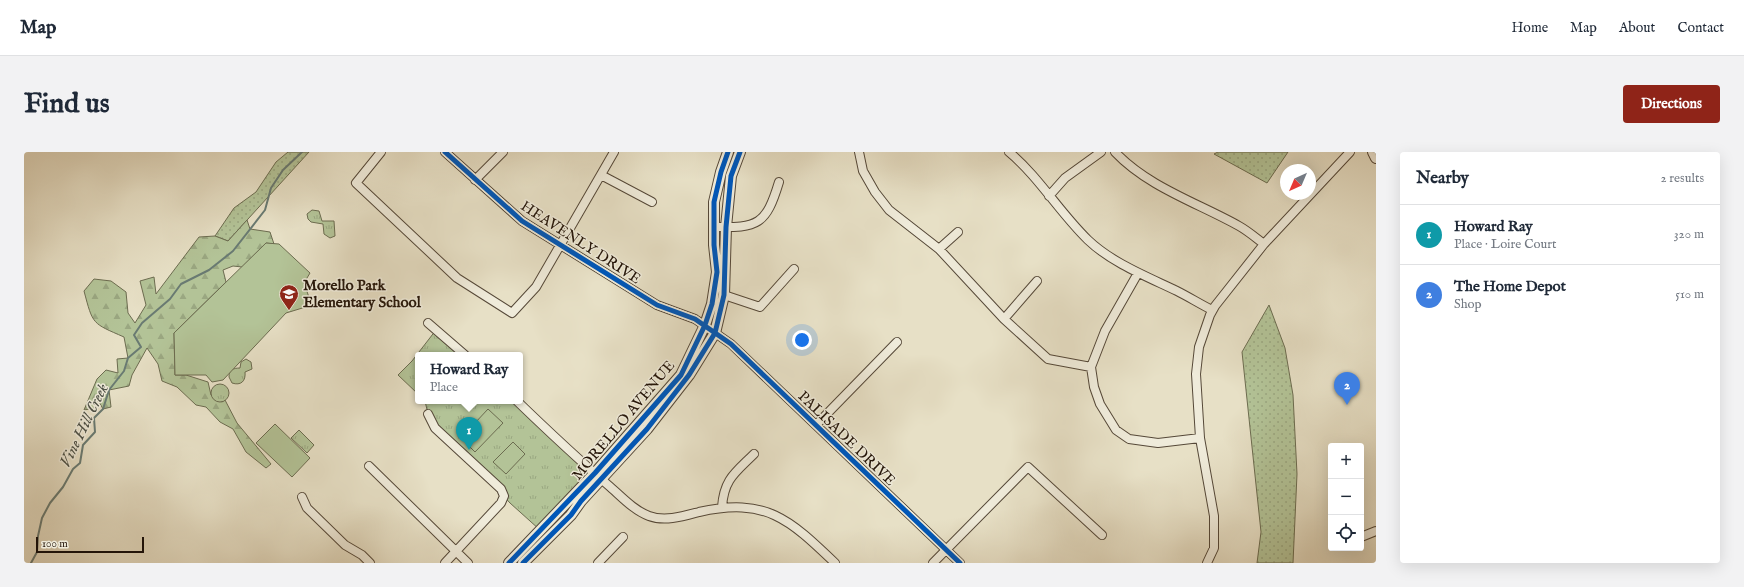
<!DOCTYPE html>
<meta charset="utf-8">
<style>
body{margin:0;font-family:"IM FELL English",serif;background:#f2f2f3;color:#1f2937}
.controls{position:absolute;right:12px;bottom:12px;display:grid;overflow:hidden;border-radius:4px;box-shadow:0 4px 16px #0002}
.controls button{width:36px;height:36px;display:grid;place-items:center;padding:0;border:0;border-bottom:1px solid #e0e1e3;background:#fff;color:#1f2937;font:20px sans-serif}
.compass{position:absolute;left:1256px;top:12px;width:36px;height:36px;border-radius:50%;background:#fff;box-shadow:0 4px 16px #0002;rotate:224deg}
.scale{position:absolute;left:12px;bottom:10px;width:108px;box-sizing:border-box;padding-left:4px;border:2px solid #241509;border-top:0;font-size:11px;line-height:14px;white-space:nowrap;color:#241509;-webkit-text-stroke:3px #efebda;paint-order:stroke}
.you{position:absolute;left:778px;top:188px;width:14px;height:14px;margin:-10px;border:3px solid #fff;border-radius:50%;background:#1a73e8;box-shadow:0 0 0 6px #1a73e833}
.badge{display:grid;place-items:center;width:26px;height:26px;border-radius:50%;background:#8f2418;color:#fff;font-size:13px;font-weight:700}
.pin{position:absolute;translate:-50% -33px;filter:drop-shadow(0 1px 2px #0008)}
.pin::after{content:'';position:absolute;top:21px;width:14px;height:12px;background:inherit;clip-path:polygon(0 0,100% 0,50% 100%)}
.popup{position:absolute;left:391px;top:200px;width:108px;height:52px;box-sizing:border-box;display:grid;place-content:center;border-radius:4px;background:#fff;filter:drop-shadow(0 1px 3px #0005);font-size:13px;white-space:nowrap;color:#747a83}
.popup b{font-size:15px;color:#1f2937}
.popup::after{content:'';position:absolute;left:50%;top:100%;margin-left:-8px;border:8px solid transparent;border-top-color:#fff}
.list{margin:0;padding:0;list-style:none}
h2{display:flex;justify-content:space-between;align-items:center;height:52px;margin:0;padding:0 16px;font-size:17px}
h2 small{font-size:13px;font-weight:400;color:#747a83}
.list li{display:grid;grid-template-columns:26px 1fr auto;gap:12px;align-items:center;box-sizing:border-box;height:60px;padding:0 16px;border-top:1px solid #e0e1e3}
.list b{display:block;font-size:15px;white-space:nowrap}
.list p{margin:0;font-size:13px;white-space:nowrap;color:#747a83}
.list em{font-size:13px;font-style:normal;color:#747a83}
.icon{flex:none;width:22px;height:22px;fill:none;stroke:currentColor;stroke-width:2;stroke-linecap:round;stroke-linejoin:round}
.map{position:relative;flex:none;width:1352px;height:411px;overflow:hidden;border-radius:4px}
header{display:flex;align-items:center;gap:24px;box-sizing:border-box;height:56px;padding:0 20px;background:#fff;border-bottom:1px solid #e0e1e3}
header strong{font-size:19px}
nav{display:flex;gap:22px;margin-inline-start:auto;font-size:14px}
.intro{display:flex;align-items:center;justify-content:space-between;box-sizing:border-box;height:96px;padding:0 24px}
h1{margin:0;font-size:28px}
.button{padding:10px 18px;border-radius:4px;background:#8f2418;color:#fff;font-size:14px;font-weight:700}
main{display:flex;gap:24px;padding:0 24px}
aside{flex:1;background:#fff;border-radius:4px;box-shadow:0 4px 16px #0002}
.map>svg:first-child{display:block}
.grass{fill:url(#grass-dots);stroke:#6c6c50}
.forest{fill:url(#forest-firs);stroke:#6c6c50}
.park{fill:url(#park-tufts);stroke:#6c6c50}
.garden{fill:#b3c397;stroke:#6c6c50}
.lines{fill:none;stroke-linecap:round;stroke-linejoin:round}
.stream{stroke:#697a72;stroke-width:2}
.minor-casing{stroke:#554838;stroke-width:10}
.tertiary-casing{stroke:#554838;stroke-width:12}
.minor{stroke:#efebda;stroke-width:8}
.tertiary{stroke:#efebda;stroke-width:10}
.cycleway-casing{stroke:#efebda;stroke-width:8}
.cycleway{stroke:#0057b8;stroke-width:5}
.labels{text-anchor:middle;stroke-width:3;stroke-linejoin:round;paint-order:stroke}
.street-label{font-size:15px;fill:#241509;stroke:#efebda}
.poi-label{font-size:15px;font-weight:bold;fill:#241509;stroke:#efebda;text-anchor:start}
.water-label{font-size:16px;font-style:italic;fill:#4c5046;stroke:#efebda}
</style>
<header>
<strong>Map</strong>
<nav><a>Home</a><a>Map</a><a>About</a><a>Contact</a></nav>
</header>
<div class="intro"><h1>Find us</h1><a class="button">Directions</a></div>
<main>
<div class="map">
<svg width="1352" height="411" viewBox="0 0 1352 411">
<defs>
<pattern id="grass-dots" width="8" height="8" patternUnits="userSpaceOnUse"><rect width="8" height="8" fill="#b3c397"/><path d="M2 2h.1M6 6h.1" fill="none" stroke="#9aa781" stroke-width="1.8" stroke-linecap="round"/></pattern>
<pattern id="forest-firs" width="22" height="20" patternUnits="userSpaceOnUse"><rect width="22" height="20" fill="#b3c397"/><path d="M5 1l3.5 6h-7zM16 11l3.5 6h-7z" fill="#9aa781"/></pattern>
<pattern id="park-tufts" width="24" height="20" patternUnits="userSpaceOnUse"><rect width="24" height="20" fill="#b3c397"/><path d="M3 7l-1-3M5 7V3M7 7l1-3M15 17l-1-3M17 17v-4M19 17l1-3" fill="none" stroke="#9aa781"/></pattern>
</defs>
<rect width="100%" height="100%" fill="#e7e0c6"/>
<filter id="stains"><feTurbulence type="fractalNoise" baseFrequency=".005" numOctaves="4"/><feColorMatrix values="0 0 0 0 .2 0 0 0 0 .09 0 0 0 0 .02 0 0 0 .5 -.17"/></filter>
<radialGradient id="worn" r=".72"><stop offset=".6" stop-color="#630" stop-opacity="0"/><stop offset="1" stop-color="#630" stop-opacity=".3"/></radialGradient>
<path class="grass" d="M 264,0 L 285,0 L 204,89 L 191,84 L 210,56 L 232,40 L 252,10 Z
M 1194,0 L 1264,0 L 1243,31 L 1190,2 Z
M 1245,153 L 1261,196 L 1269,243 L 1273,322 L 1269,411 L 1233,411 L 1237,380 L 1218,200 Z"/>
<path class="forest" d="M 223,68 L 226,77 L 246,80 L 250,92 L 242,91 L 218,115 L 209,114 L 199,118 L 202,130 L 150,181 L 151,223 L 162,223 L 184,230 L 187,243 L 198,250 L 201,248 L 213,271 L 247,312 L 242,316 L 222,300 L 209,277 L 196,270 L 182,255 L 172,253 L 153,235 L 138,229 L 134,212 L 123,196 L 108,223 L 105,234 L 85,238 L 87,255 L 79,257 L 74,248 L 71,256 L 60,258 L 73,227 L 82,218 L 94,221 L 93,207 L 104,206 L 100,185 C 68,171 69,173 60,139 L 70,127 L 87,129 L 102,140 L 104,161 L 111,171 L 122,153 L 116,129 L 130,125 L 132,142 L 175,85 L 191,84 L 204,89 Z"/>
<path class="park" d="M 288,58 L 295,59 L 298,69 L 310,69 L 311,84 L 306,86 L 300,82 L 299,72 L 287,70 L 284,67 L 283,62 Z
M 412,178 L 441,203 L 394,203 L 394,242 L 374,223 L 388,209 Z
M 222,207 L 227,210 L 228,217 L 221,220 C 222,229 217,234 208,231 L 205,225 C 205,218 209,216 216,216 L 217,210 Z
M187 241a9 9 0 1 1 18 0a9 9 0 1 1-18 0Z
M 401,249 L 493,249 L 571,321 L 516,378 L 486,351 L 404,262 Z
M 275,278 L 290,293 L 283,301 L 267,286 Z"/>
<path class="garden" d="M 242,91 L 255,92 L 286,121 L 280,131 L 287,151 L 285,154 L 262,161 L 199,228 L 188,230 L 182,223 L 151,223 L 150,181 Z
M 464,257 L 479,271 L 451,300 L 437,286 Z
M 251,272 L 286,306 L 268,325 L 232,291 Z
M 489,290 L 501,302 L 482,322 L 469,310 Z"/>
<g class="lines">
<path class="stream" d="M 7,411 L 13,400 L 14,384 L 18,366 L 26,351 L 39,335 L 49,317 L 56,311 L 59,293 L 71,280 L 70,266 L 79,257 L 85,238 L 100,219 L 104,206 L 117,195 L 110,183 L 118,171 L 146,147 L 157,132 L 185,118 L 209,99 L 241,58 L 247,36 L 259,18 L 278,0"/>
<g class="minor-casing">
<path id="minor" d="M 357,0 L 332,31 L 433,126 L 488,161 L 512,135 L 590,0
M 421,0 L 498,69 L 633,153 L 671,167 L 707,192 L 936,411
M 835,0 L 839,19 L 851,40 L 865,58 L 915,97 L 980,167 L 1024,207 L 1067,215
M 985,0 C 1015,25 1036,61 1064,88 C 1088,111 1124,125 1153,139 C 1165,145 1176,152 1188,158
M 1091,0 C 1124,35 1174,51 1215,74 C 1224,79 1232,86 1240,92
M 577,23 L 628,50
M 451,28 L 479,0
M 1025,44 L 1041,26 L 1077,0
M 690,75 C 734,76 742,73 755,30
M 915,97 L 934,80
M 1114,121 L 1081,179 L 1067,215 L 1070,235 L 1076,252 L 1092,278 L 1105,287 L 1134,291 L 1176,286
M 700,143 L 736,155 L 770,117
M 980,167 L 1013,129
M 404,171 L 441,203
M 493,249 C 523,278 553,306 584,333 C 596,343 609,358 625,364 C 641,370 660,364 675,360 C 742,345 765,367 811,411
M 404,262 L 411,276 L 477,337 L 480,344 L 477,351 L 421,411
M 792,273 L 873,190
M 345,314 L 444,411
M 278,345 L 283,356 L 321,393 L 338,403 L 346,411
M 698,355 C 700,327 711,321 730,302
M 1337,385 L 1352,379
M 574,411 L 599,385
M 909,411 L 1004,315 L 1078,383
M 1183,411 L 1190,396 L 1190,364 L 1176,286 L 1172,222 L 1175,195 L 1186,163 L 1191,154 L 1240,92 L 1326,0"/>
</g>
<g class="tertiary-casing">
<path id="tertiary" d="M 1349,0 L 1352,6
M 485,411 L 571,321 L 657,223 L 681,173 L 688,152 L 693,120 L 690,93 L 690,50 L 697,20 L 704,0
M 499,411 L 547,363 L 557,349 L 623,277 L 665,223 L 691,181 L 700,143 L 702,75 L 707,24 L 716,0"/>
</g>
<use href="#minor" class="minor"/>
<use href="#tertiary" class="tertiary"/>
<g class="cycleway-casing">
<path id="cycleway" d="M 421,0 L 498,69 L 633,153 L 671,167 L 707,192 L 936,411
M 485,411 L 571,321 L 657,223 L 681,173 L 688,152 L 693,120 L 690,93 L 690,50 L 697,20 L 704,0
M 499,411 L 547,363 L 557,349 L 623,277 L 665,223 L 691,181 L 700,143 L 702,75 L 707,24 L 716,0"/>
</g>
<use href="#cycleway" class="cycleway"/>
</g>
<defs>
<g id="school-pin" transform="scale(1)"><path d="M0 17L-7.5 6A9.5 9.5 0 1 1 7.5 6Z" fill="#8f2418" stroke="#efebda"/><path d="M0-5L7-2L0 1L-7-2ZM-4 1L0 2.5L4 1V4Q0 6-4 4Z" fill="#fff"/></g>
</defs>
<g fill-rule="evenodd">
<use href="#school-pin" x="265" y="142"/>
</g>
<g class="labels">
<g class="street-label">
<text transform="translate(557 90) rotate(33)" y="5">HEAVENLY DRIVE</text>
<text transform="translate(599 268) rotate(-50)" y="5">MORELLO AVENUE</text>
<text transform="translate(823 286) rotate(44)" y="5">PALISADE DRIVE</text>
</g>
<g class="poi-label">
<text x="279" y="138">Morello Park<tspan x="279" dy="17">Elementary School</tspan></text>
</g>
<g class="water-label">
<text transform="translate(59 273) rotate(-64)" y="6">Vine Hill Creek</text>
</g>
</g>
<rect width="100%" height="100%" filter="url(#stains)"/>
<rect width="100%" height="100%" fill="url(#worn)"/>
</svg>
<div class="controls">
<button>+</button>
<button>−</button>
<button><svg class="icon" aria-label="locate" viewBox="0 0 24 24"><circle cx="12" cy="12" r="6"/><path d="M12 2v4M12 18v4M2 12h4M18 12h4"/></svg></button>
</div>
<svg class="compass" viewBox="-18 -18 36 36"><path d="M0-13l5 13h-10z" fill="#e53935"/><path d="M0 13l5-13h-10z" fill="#747a83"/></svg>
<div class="scale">100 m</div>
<div class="you"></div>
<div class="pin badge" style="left:445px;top:298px;background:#0f9aa8">1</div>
<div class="popup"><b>Howard Ray</b>Place</div>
<div class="pin badge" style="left:1323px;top:253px;background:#3f7fe0">2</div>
</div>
<aside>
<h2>Nearby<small>2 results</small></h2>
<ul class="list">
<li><span class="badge" style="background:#0f9aa8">1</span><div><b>Howard Ray</b><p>Place · Loire Court</p></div><em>320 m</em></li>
<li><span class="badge" style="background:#3f7fe0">2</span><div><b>The Home Depot</b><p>Shop</p></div><em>510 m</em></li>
</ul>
</aside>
</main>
